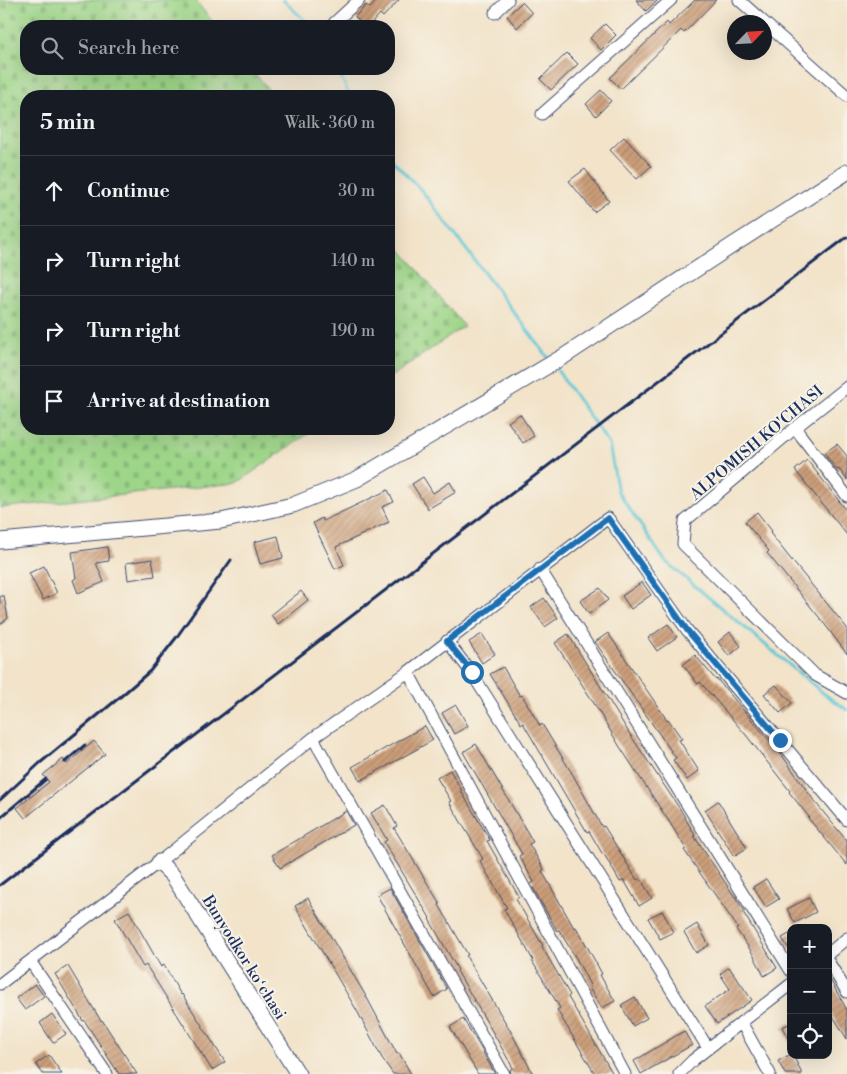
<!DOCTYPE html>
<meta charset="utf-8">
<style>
body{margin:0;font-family:"Libre Bodoni",serif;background:#242831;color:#f1f3f6}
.controls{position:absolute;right:15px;bottom:15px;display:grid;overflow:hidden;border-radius:10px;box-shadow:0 5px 20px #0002}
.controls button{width:45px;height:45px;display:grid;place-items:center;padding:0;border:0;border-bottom:1px solid #363941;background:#171b24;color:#f1f3f6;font:25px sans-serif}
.compass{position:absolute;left:727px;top:15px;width:45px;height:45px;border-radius:50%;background:#171b24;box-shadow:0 5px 20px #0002;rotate:65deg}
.stop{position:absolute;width:15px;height:15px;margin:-11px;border:4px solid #1f6fb2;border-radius:50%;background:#fff}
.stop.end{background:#1f6fb2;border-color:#fff;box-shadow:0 1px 5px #0008}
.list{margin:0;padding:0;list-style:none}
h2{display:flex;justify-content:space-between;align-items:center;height:65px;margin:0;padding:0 20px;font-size:21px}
h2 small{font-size:16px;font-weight:400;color:#9ea1a6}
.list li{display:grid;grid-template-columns:32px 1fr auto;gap:15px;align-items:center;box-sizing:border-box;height:70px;padding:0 20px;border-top:1px solid #363941}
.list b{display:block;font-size:19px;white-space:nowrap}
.list em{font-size:16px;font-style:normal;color:#9ea1a6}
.icon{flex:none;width:28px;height:28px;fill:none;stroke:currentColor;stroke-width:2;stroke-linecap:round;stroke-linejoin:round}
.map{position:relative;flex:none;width:847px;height:1074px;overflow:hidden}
.search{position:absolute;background:#171b24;box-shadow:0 5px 20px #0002;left:20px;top:20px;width:375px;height:55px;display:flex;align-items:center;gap:12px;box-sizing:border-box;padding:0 18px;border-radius:20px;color:#9ea1a6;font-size:19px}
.panel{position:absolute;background:#171b24;box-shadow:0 5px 20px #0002;left:20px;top:90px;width:375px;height:345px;border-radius:20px}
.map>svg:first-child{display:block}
.cemetery{fill:url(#cemetery-stones);stroke:#5c8274}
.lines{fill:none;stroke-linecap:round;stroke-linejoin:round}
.stream{stroke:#5dc7d7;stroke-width:3}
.building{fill:url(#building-hatch)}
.minor-casing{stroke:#3b4a6e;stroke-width:13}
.secondary-casing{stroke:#3b4a6e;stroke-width:17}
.minor{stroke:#fff;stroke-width:11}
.secondary{stroke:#fff;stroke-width:15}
.rail{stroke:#1b2f5e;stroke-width:3}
.route{stroke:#1f6fb2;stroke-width:6}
.labels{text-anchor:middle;stroke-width:4;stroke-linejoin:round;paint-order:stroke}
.street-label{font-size:16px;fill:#1b2f5e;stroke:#f7f3e8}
</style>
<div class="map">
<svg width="847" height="1074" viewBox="0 0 847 1074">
<defs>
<pattern id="cemetery-stones" width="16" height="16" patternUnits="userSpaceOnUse" patternTransform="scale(1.25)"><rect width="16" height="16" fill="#9ed689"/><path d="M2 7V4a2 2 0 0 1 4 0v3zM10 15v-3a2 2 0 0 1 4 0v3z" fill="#88b879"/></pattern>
<pattern id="building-hatch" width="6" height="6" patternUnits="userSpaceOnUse" patternTransform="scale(1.25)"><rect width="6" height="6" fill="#cc9e79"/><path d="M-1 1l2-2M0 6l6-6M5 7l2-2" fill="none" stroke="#a58166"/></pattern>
</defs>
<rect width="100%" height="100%" fill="#f7f3e8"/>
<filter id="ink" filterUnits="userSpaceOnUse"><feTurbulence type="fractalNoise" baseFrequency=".02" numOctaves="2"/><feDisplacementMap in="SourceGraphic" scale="10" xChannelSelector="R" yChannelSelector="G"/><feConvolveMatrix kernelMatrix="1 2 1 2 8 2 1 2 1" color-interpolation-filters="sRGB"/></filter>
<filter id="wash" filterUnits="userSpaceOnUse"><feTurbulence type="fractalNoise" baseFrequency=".0096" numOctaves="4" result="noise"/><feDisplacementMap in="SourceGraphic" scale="20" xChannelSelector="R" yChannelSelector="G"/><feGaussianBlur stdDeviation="1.12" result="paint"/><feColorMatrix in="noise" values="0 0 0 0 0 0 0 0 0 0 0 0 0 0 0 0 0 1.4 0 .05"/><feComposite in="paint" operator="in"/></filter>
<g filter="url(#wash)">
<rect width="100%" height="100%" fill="#f2e3c9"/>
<path class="cemetery" d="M 0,0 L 195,0 L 216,26 L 26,26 L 26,69 L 251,69 L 274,96 L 26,96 L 26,429 L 315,429 L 237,483 L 0,508 Z
M 389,235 L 464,326 L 389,378 Z"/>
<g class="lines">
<path class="stream" d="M 283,0 L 311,26
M 337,69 L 350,96
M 389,157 L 422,191 L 550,360
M 555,367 L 609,444 L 618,492 L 665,561 L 823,693 L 847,710"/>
</g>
<g id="blocks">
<path class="building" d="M 377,0 L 399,0 L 383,17 L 380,14 L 369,26 L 365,26 L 355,17 L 366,5 L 370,8 Z
M 636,0 L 658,0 L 646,11 Z
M 695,0 L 716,0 L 684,33 L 681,30 L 621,89 L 610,78 L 667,22 L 669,25 Z
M 522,2 L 532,13 L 517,28 L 507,16 Z
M 605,24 L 616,35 L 601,50 L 590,38 Z
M 567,53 L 578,64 L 551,90 L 540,79 Z
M 601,90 L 611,101 L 596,116 L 586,104 Z
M 624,137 L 651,166 L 637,179 L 610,150 Z
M 585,169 L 609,201 L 594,212 L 569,181 Z
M 520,414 L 534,436 L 523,443 L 508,422 Z
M 837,444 L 847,456 L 847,480 L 839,469 L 837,470 L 824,453 Z
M 807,460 L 847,511 L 847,535 L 795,470 Z
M 423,477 L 433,493 L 450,482 L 456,492 L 428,509 L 412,484 Z
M 388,490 L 394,502 L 382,507 L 389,522 L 336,547 L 344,565 L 335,569 L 313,523 L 322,518 L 323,521 Z
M 757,512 L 772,531 L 770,533 L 793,562 L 847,628 L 847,654 L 823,622 L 767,553 L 769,551 L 745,522 Z
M 278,536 L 283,558 L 260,564 L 254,542 Z
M 107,547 L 109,561 L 96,563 L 104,582 L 78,593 L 73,580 L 76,578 L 72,552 Z
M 152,559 L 155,576 L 128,580 L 126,563 Z
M 44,566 L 57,593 L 43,600 L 29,573 Z
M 642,582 L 651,595 L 631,609 L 622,596 Z
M 600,588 L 608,600 L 589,614 L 580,601 Z
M 301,591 L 308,600 L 278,624 L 271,615 Z
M 0,596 L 4,596 L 8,618 L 0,625 Z
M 544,598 L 558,618 L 545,627 L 531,607 Z
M 668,624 L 677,637 L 657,651 L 648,638 Z
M 730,632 L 741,646 L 729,656 L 718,642 Z
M 608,633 L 667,720 L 668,719 L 682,739 L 679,740 L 699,771 L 687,780 L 673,760 L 676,758 L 595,642 Z
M 482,634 L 495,654 L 482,663 L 469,642 Z
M 568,634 L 631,736 L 680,809 L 695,835 L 694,836 L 741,906 L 745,911 L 743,912 L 777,968 L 764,976 L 753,954 L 736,929 L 738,928 L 684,850 L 686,849 L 670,823 L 620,747 L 592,700 L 555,643 Z
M 695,655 L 716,680 L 717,679 L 781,754 L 815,802 L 847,841 L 847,865 L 808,818 L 809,817 L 789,792 L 790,791 L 746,735 L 700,682 L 698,684 L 683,665 Z
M 503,667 L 520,696 L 522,695 L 540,726 L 542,724 L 573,775 L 602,827 L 604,826 L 637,880 L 640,878 L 652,898 L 639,906 L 624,880 L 620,882 L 604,854 L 603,855 L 589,831 L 587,832 L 523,723 L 521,724 L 490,674 Z
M 776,685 L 792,703 L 780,713 L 764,694 Z
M 456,705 L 468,726 L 454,734 L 442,713 Z
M 425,726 L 433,740 L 360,781 L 352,767 Z
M 94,741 L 105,754 L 25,818 L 17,808 L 49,782 L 43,775 L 63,759 L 67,764 Z
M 476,744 L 533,842 L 529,844 L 544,869 L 542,871 L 574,928 L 576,927 L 588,948 L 602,974 L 600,975 L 615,1001 L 602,1008 L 589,988 L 591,987 L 577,960 L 559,930 L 557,931 L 531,884 L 534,882 L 519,856 L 522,854 L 463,752 Z
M 450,770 L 462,791 L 461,791 L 490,840 L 487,841 L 519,897 L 516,899 L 543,946 L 542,947 L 570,995 L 568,997 L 613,1074 L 595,1074 L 557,1010 L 560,1008 L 532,961 L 533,960 L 504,909 L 507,908 L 480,861 L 483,859 L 449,802 L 451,801 L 437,778 Z
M 718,801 L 747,848 L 734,856 L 705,810 Z
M 385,805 L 397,826 L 394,828 L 440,904 L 439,905 L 468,955 L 466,956 L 510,1030 L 533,1074 L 511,1074 L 510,1070 L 513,1068 L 499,1043 L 457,971 L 458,970 L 429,919 L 430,918 L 384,842 L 387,840 L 371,813 Z
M 346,811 L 354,825 L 280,868 L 272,855 Z
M 766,879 L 779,899 L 766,907 L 753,887 Z
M 390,888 L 447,989 L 434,997 L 377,895 Z
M 308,898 L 367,998 L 397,1054 L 399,1053 L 411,1074 L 393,1074 L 382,1058 L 356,1009 L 295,906 Z
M 809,898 L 816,912 L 795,923 L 787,909 Z
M 129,911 L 161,967 L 164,965 L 181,995 L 182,994 L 225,1062 L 212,1070 L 146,965 L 143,967 L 115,919 Z
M 662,911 L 674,932 L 660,939 L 648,918 Z
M 697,924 L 709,945 L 696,953 L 684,932 Z
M 791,933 L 791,952 L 782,938 Z
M 68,966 L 101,1021 L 102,1020 L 137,1074 L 119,1074 L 84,1020 L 83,1021 L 55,974 Z
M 729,967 L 752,1000 L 717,1024 L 705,1006 L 730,989 L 720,974 Z
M 828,976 L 847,1010 L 847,1039 L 828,1008 Z
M 35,984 L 44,996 L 25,1010 L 16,998 Z
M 635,997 L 647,1018 L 633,1026 L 621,1005 Z
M 52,1014 L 66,1034 L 53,1043 L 40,1023 Z
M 463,1019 L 479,1045 L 495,1074 L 478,1074 L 462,1047 L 450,1027 Z
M 791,1023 L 791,1044 L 782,1027 Z
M 684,1031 L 692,1045 L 641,1074 L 634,1061 Z
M 791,1054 L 793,1055 L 802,1074 L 785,1074 L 778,1061 Z
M 49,1055 L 62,1074 L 43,1074 L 36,1064 Z"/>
</g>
</g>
<g filter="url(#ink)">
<use href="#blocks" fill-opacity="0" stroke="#3b4a6e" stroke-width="1"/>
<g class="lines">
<g class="minor-casing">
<path id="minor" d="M 739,0 L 847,96
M 495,13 L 508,0
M 334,23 L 359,0
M 542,114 L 671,0
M 847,387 L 795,428 L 685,521 L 683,544 L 815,675 L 847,693
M 795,428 L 847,496
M 540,569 L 791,971
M 447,641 L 471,672 L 708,1048
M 408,672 L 625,1074
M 313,738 L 504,1074
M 828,954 L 847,938
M 30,961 L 107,1074
M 828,961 L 847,992
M 0,984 L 159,862 L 313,738 L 408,672 L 608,518 L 687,630 L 847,820
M 741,1022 L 770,1074
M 679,1074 L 693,1060 L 791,984"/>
</g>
<g class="secondary-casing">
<path id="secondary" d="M 0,541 L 221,521 L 293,505 L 357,479 L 566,355 L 733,245 L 847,172
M 159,862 L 173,876 L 298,1074"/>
</g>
<use href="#minor" class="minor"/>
<use href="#secondary" class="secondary"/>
<path class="rail" d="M 65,762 L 85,745
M 0,800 L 40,763 L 120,697 L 150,671 L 176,638 L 231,560
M 0,818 L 46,779
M 0,885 L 847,237"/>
</g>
</g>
<g class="lines" filter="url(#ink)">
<path class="route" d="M 472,672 L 447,641 L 608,518 L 687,630 L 780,740"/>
</g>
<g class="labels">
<g class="street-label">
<text transform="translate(756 442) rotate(-40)" y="6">ALPOMISH KO'CHASI</text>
<text transform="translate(245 957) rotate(58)" y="6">Bunyodkor koʻchasi</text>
</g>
</g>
</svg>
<div class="controls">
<button>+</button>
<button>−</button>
<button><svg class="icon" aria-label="locate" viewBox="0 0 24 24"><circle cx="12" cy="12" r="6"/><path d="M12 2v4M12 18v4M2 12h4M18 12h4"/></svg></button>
</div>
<svg class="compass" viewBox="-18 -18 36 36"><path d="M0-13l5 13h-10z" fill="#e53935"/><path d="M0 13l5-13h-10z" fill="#9ea1a6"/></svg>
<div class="stop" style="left:472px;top:672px"></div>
<div class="stop end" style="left:780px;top:740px"></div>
<div class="search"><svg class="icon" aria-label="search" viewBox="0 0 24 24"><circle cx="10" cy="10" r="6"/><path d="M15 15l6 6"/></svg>Search here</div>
<section class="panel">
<h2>5 min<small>Walk · 360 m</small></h2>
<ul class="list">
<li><svg class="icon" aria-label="ahead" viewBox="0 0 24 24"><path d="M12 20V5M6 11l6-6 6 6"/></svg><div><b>Continue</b></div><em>30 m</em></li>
<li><svg class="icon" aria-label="right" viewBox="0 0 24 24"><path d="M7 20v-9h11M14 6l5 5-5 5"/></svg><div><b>Turn right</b></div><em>140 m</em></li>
<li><svg class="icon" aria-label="right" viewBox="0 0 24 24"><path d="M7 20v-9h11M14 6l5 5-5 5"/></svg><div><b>Turn right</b></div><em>190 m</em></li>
<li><svg class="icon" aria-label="arrive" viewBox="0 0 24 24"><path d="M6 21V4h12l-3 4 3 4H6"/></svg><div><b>Arrive at destination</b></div></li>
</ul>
</section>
</div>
